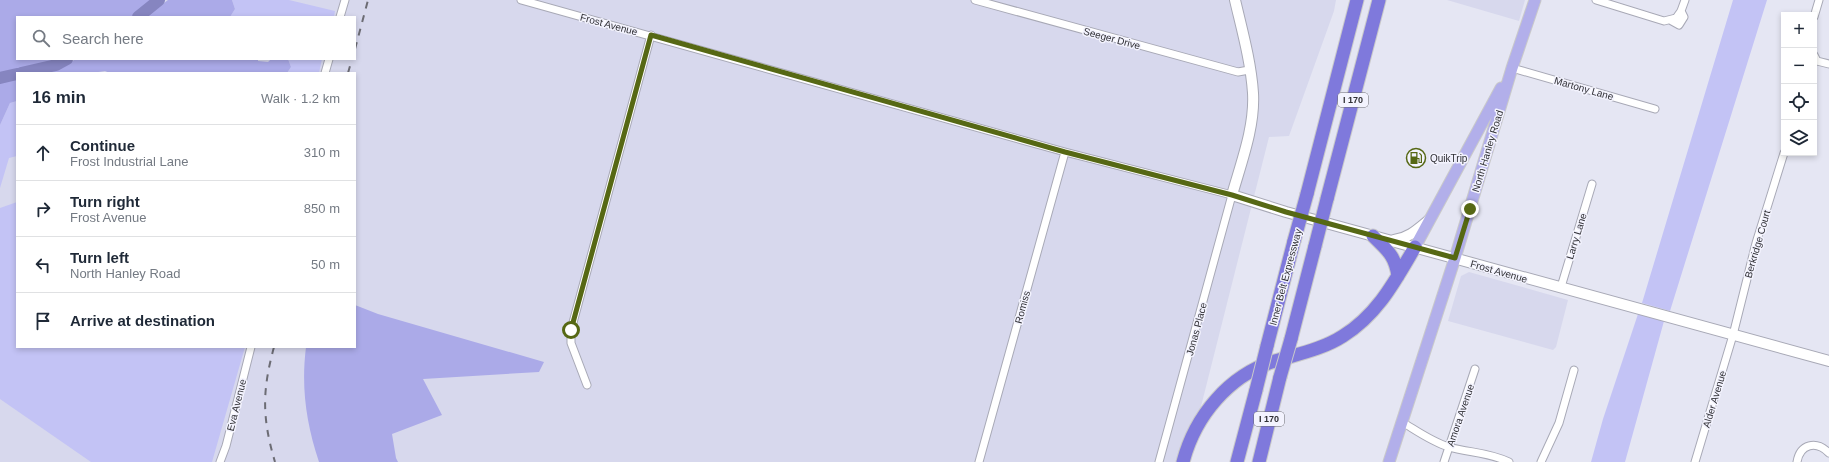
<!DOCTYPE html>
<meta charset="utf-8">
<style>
body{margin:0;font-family:Helvetica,sans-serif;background:#f6f6f7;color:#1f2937}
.controls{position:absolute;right:12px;top:12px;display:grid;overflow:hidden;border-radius:0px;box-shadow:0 2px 6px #0003}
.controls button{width:36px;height:36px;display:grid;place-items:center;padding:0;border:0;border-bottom:1px solid #e0e1e3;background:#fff;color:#1f2937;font:20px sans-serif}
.stop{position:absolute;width:12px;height:12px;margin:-9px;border:3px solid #566814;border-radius:50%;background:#fff}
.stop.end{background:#566814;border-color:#fff;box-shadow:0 1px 4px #0008}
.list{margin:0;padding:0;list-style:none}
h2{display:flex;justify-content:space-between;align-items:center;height:52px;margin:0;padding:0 16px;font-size:17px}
h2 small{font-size:13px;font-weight:400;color:#747a83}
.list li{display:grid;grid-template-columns:26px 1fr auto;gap:12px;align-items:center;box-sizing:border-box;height:56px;padding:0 16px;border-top:1px solid #e0e1e3}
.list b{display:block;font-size:15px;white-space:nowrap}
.list p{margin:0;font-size:13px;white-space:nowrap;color:#747a83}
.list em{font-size:13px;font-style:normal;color:#747a83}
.icon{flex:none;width:22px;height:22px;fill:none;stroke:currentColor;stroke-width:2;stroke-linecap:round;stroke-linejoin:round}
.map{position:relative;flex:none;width:1829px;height:462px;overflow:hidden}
.search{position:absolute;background:#fff;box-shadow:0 2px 6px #0003;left:16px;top:16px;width:340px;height:44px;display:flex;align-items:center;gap:10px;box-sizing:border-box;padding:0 14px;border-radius:0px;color:#747a83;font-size:15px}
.panel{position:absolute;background:#fff;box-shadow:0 2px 6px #0003;left:16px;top:72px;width:340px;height:276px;border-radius:0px}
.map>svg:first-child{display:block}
.built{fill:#d7d8ed;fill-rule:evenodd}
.green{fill:#c3c3f5}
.forest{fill:#abaae8}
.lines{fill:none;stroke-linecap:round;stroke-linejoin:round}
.river{stroke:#8685c0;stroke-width:12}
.street-casing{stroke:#a8a9b6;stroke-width:9}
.secondary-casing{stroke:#a8a9b6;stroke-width:12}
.primary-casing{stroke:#c9c9ca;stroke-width:13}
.highway-casing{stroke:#c9c9ca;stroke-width:15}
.street{stroke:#fff;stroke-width:7}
.secondary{stroke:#fff;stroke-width:10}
.primary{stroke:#b2afea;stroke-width:11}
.highway{stroke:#7f79dc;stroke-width:13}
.rail{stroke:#6c6c74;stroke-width:2;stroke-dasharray:7 7;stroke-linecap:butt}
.highway-bridge-casing{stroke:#c9c9ca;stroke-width:15;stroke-linecap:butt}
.highway-bridge{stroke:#7f79dc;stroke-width:13}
.route{stroke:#566814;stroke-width:5}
.labels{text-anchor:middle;stroke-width:3;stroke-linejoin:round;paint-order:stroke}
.shield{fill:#f3f3fe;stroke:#6a6a71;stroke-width:1}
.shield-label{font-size:9px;font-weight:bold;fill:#303035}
.street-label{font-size:10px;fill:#303035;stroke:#f3f3fe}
.poi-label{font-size:10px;fill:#303035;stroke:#f3f3fe;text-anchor:start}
</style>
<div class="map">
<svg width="1829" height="462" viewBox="0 0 1829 462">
<rect width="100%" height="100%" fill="#e5e6f3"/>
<path class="built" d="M 0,0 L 1336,0 L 1334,11 L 1289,136 L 1269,137 L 1187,462 L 0,462 ZM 17,17 L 355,17 L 355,59 L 17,59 ZM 17,73 L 355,73 L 355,347 L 17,347 Z
M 1447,0 L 1525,0 L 1519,21 Z
M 1469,272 L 1568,300 L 1556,347 L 1553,350 L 1448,321 L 1461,276 Z"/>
<path class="green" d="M 232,0 L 289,0 L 335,11 L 334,17 L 230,17 L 235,9 Z
M 1733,0 L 1767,0 L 1670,311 L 1642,303 Z
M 288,59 L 322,59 L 319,73 L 287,73 L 291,67 Z
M 17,101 L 17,156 L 9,158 L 0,188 L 0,125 L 10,103 Z
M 17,202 L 17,347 L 245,347 L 212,462 L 91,462 L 0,399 L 0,208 Z
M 1638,314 L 1664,321 L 1625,462 L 1591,462 L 1603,419 Z"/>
<path class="forest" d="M 0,0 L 154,0 L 132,17 L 17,17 L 17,59 L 61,59 L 55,62 L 0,74 Z
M 168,0 L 232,0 L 235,9 L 230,17 L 146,17 Z
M 76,59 L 258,59 L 258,61 L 268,62 L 271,59 L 288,59 L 291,67 L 287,73 L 110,73 L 105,71 L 92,73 L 40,73 L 59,68 Z
M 17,78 L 17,101 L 10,103 L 0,125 L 0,82 Z
M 355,305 L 378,314 L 544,362 L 539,372 L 423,379 L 442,415 L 392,434 L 396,458 L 398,462 L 319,462 C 306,423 301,387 306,347 L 355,347 Z"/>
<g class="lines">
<path class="river" d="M 138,17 L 159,0
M 21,73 L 56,65 L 67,59
M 0,78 L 17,74"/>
<g class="street-casing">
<path id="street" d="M 521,0 L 1065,152 L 1232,195 L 1159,462
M 975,0 L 1238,72 L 1249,70
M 1596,0 L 1664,21 L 1676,18 L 1681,11 L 1685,0
M 340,17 L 345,0
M 1814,17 L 1819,0
M 1670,20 L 1679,25 L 1684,17 L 1681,11
M 1814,55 L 1817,61 L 1829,64
M 1512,68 L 1655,109
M 325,73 L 329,59
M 1561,287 L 1592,184
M 587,385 L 571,343 L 571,330 L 651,35
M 1402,422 C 1417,431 1432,442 1449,447 C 1470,453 1488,452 1509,462
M 220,462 L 226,446 L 251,347
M 979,462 L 1065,152
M 1444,462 L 1475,369
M 1541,462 L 1559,423 L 1574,370
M 1695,462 L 1733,335 L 1756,243 L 1784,153
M 1797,462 C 1800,444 1816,440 1829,453"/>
</g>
<g class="secondary-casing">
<path id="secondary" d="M 1235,0 C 1242,30 1251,62 1253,93 C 1255,127 1241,163 1232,195 L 1286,212 L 1829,361
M 1394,240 C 1409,238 1418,229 1429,220"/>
</g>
<g class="primary-casing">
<path id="primary" d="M 1415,247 L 1501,88
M 1389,462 L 1455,258 L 1512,68 L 1535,0"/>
</g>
<g class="highway-casing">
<path id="highway" d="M 1307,194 L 1357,0
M 1327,199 L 1379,0
M 1373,236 C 1387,250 1395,255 1398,276
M 1291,339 L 1315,246
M 1267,346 L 1294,241
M 1183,462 C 1195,416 1229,375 1275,361 C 1298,354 1323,349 1343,336 C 1378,314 1395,281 1415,247
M 1237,462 L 1256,390
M 1259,462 L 1280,377"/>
</g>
<use href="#street" class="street"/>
<use href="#secondary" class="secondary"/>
<use href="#primary" class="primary"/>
<use href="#highway" class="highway"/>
<path class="rail" d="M 355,49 L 368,0
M 348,73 L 352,59
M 274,347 C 262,391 262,418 275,462"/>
<g class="highway-bridge-casing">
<path id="highway-bridge" d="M 1294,241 L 1307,194
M 1315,246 L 1327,199
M 1280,377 L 1291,339
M 1256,390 L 1267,346"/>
</g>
<use href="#highway-bridge" class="highway-bridge"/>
</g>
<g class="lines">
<path class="route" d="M 571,330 L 651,35 L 1065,152 L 1232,195 L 1286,212 L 1455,258 L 1470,209"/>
</g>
<defs>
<g id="fuel-ring" transform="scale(1)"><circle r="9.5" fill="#f3f3fe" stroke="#566814" stroke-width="1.5"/><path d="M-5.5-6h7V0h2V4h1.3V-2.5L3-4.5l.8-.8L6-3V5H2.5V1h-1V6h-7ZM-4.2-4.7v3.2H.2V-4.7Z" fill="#566814"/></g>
</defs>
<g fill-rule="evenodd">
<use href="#fuel-ring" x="1416" y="158"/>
</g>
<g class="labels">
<g class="shield">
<rect x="1338" y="93" width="30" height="14" rx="3"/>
<rect x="1254" y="412" width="30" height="14" rx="3"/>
</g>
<g class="shield-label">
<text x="1353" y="103">I 170</text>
<text x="1269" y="422">I 170</text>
</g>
<g class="street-label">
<text transform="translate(609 24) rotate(15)" y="4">Frost Avenue</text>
<text transform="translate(1112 38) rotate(15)" y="4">Seeger Drive</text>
<text transform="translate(1584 88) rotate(16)" y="4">Martony Lane</text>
<text transform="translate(1487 151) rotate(-73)" y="4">North Hanley Road</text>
<text transform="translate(1576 236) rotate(-73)" y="4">Larry Lane</text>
<text transform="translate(1757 244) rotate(-74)" y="4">Berkridge Court</text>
<text transform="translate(1499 271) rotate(16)" y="4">Frost Avenue</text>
<text transform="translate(1285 277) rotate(-75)" y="4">Inner Belt Expressway</text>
<text transform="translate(1022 307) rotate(-75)" y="4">Romiss</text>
<text transform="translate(1196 329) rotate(-75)" y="4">Jonas Place</text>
<text transform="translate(1714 399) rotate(-73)" y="4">Alder Avenue</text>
<text transform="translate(236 405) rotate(-76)" y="4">Eva Avenue</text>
<text transform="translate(1460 415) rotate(-71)" y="4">Amora Avenue</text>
</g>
<g class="poi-label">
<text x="1430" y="162">QuikTrip</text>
</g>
</g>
</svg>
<div class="controls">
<button>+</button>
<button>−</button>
<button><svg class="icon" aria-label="locate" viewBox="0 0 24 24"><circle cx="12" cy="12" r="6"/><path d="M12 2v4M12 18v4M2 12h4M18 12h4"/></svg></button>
<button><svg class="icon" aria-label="layers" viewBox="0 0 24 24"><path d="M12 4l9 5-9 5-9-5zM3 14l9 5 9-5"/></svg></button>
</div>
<div class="stop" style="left:571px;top:330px"></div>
<div class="stop end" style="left:1470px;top:209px"></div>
<div class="search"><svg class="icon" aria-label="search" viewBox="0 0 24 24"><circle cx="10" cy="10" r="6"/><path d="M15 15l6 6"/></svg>Search here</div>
<section class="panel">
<h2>16 min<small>Walk · 1.2 km</small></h2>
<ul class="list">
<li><svg class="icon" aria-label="ahead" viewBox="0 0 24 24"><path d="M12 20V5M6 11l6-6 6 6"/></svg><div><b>Continue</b><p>Frost Industrial Lane</p></div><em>310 m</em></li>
<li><svg class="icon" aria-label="right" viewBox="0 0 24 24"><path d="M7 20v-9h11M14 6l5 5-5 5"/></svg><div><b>Turn right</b><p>Frost Avenue</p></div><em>850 m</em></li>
<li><svg class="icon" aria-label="left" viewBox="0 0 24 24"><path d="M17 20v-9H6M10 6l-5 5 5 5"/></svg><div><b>Turn left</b><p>North Hanley Road</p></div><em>50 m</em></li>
<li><svg class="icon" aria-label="arrive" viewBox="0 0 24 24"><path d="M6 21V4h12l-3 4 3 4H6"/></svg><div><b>Arrive at destination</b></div></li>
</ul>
</section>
</div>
